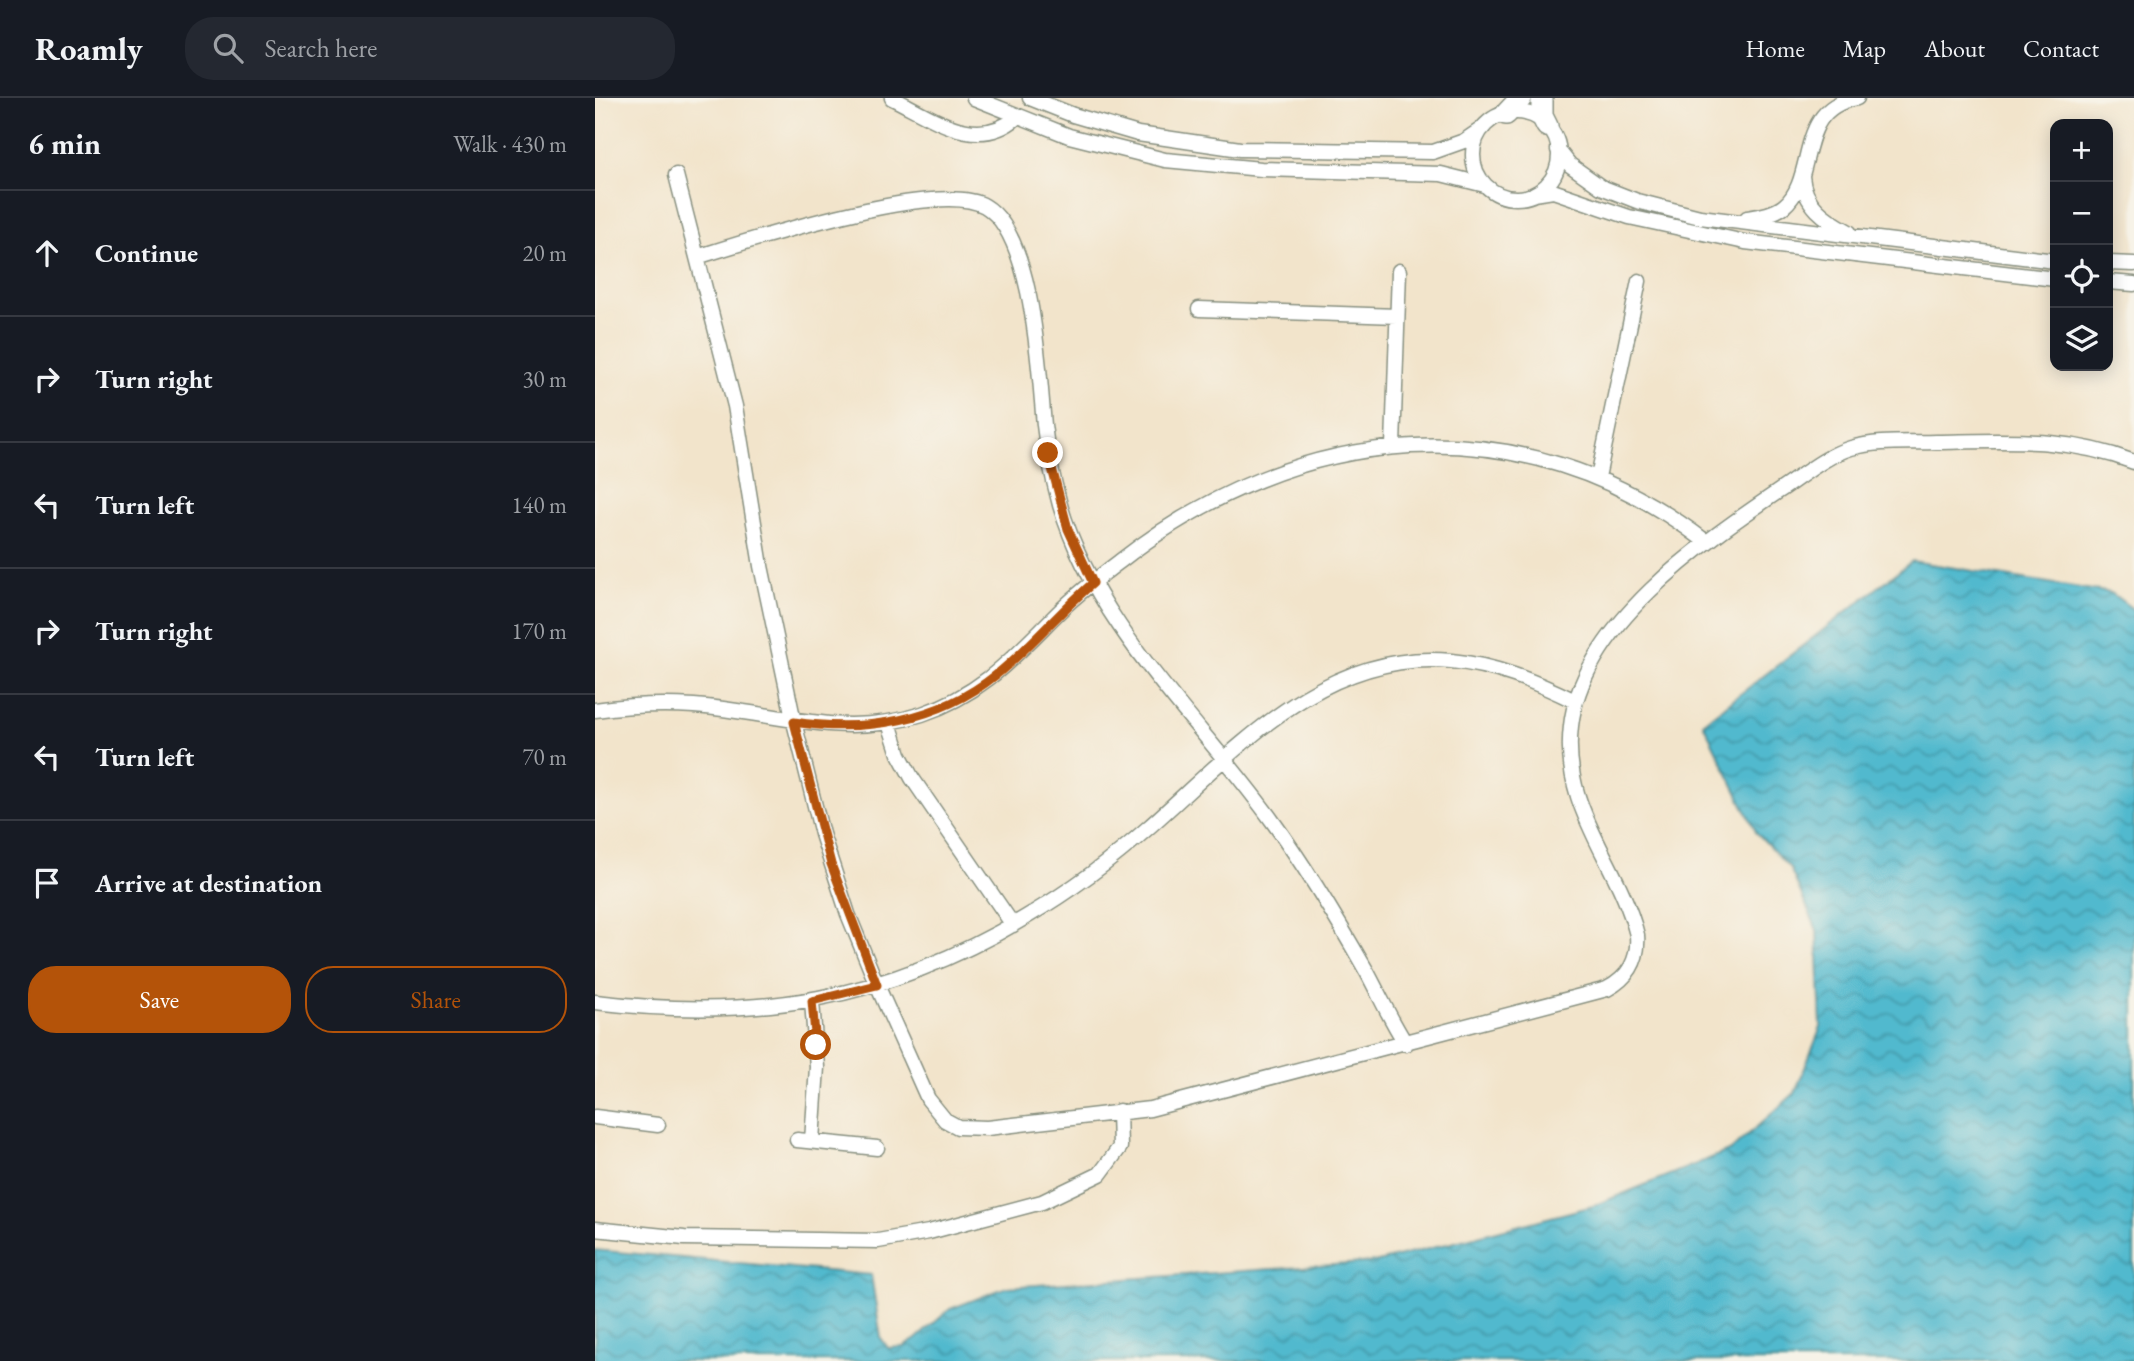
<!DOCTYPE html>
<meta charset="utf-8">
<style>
body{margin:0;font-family:"EB Garamond",serif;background:#242831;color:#f1f3f6}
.controls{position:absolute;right:21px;top:21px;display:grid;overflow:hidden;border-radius:14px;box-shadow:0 4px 18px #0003}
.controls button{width:63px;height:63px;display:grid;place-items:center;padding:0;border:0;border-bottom:2px solid #363941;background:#171b24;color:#f1f3f6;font:35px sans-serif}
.stop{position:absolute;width:21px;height:21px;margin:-16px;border:5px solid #b45309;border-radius:50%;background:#fff}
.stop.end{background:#b45309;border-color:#fff;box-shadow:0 2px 7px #0008}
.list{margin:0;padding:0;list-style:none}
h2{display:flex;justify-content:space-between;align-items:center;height:91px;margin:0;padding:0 28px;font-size:30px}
h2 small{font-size:23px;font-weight:400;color:#9ea1a6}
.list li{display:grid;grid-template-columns:46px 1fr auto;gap:21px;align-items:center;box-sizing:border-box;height:126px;padding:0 28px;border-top:2px solid #363941}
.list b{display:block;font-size:26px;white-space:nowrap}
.list em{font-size:23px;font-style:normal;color:#9ea1a6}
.actions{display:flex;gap:14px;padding:21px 28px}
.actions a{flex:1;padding:16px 0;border:2px solid #b45309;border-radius:28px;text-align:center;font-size:24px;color:#b45309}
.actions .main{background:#b45309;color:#fff}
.icon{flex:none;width:38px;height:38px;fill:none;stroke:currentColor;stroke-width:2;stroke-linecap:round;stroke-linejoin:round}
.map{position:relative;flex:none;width:1539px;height:1263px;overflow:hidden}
header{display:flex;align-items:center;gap:42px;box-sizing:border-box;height:98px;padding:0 35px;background:#171b24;border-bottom:2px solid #363941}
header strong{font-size:33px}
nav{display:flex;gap:38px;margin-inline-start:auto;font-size:24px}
.search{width:490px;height:63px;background:#242831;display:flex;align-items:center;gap:18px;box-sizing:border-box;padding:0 24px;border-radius:28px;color:#9ea1a6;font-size:26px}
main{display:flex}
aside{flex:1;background:#171b24}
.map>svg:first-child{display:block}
.water{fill:url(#water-waves);stroke:#387b81;stroke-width:2}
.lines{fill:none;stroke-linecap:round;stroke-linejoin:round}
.minor-casing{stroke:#889080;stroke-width:17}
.highway-casing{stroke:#889080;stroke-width:24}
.minor{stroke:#fff;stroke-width:14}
.highway{stroke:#fff;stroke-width:21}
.route{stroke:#b45309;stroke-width:9}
</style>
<header>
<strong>Roamly</strong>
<div class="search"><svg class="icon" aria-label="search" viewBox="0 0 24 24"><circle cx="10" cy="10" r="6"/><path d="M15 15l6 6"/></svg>Search here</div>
<nav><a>Home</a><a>Map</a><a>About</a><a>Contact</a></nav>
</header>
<main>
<aside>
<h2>6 min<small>Walk · 430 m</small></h2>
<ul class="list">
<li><svg class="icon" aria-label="ahead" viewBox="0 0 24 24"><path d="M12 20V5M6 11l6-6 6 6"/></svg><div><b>Continue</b></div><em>20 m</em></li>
<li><svg class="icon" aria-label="right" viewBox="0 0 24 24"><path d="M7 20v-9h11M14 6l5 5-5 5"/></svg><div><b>Turn right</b></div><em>30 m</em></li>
<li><svg class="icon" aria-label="left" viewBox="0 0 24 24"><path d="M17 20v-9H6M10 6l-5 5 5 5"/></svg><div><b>Turn left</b></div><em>140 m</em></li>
<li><svg class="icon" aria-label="right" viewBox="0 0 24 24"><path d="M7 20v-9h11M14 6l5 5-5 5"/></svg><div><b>Turn right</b></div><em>170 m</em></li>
<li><svg class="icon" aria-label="left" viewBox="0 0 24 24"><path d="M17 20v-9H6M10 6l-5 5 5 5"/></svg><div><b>Turn left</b></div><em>70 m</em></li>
<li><svg class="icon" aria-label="arrive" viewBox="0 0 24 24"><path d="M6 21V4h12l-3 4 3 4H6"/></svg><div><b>Arrive at destination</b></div></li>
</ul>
<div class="actions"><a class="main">Save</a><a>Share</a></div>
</aside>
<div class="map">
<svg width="1539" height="1263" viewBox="0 0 1539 1263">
<defs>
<pattern id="water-waves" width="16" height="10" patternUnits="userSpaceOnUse" patternTransform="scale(1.75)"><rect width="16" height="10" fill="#51b9ce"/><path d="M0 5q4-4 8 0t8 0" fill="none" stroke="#4398a8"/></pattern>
</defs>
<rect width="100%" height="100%" fill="#f7f3e8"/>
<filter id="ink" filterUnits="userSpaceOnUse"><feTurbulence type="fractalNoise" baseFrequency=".0143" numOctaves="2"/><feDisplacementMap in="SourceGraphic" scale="14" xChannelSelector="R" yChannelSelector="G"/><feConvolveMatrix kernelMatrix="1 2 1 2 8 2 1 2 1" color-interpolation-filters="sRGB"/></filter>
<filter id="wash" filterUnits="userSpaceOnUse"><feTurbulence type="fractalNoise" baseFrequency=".00686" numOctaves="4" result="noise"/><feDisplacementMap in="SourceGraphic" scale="28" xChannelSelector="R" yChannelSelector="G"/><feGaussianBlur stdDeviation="1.57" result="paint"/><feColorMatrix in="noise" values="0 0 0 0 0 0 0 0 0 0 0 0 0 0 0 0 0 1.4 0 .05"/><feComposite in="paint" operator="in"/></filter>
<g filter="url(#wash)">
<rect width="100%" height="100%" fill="#f2e4cb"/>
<path class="water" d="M 1317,463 L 1516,495 L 1539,512 L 1539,1263 L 0,1263 L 0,1152 L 276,1177 L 286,1240 L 293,1250 L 308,1249 L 321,1241 L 355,1211 L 412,1189 L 783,1164 L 998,1108 L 1136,1052 L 1200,995 L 1226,929 L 1222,832 L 1195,770 L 1162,735 L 1108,625 Z"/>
</g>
<g filter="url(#ink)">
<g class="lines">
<g class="minor-casing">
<path id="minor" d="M 297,0 C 338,20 382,54 422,19
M 379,0 L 474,38 L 570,62 L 666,71 L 846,76 L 890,87
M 435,0 L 478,17 L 543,36 L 645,51 L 838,54 L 869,43 L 888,30
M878 57a43 43 0 1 1 86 0a43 43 0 1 1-86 0Z
M 963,52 L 975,67 L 1006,89 L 1042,103 L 1105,119 L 1460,163
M 81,77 L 140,308 L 166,468 L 199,624 L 227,736 L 253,816 L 282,887 L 333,1001 L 350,1022 L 363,1029 L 392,1030 L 555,1011 L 1012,891 C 1034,879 1044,862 1042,837 C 1023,762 966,712 976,628 C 987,528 1107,445 1184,393 C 1207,378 1230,358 1256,350 C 1283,342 1313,345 1341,344 C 1411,343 1472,338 1539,364
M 1207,78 C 1209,107 1230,121 1254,134
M 939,96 L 958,93 L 1034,119 L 1150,144 L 1460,181
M 1152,120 C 1164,118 1179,116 1189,108 C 1223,80 1199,10 1262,0
M 102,159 C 156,142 344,81 390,108 C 439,137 444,275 449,327 C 452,354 458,381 465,407 C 502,531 605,622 678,724 C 713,772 743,823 772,874 C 785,898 796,923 811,946
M 1513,165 L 1539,166
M 1513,184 L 1539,186
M 604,211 L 802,218
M 798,348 L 804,173
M 1003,379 L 1044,183
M 0,612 C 43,606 85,605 128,611 C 199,620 256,639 327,616 C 390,595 422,555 467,511 C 485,494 504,479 524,464 C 702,324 926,302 1110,443
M 294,625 L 304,656 L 317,680 L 418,827
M 0,904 C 161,923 290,903 431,819 C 475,793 516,763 554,729 C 641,652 729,551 856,563 C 900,567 941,584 980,603
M 0,1019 L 63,1027
M 202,1042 L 282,1050
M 217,1043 L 222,969 L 217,903
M 0,1131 L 89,1140 L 283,1143 L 334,1134 L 447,1104 L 505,1076 L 525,1049 L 524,1013"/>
</g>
<g class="highway-casing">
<path id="highway" d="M 947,0 L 947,18 L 952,28
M 911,16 L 926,0"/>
</g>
<use href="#minor" class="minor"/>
<use href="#highway" class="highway"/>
</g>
</g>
<g class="lines" filter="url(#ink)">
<path class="route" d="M 221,947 L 217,903 L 282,887 L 236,766 L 199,624 C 269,635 344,623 401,577 C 436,549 464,514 498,485 L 473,431 L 453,355"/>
</g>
</svg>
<div class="controls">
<button>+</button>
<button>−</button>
<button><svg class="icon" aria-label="locate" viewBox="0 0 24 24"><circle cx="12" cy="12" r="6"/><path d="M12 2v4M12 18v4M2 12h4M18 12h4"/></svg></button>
<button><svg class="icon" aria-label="layers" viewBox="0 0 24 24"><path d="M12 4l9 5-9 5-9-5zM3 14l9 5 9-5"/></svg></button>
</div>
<div class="stop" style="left:221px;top:947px"></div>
<div class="stop end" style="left:453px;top:355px"></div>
</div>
</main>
